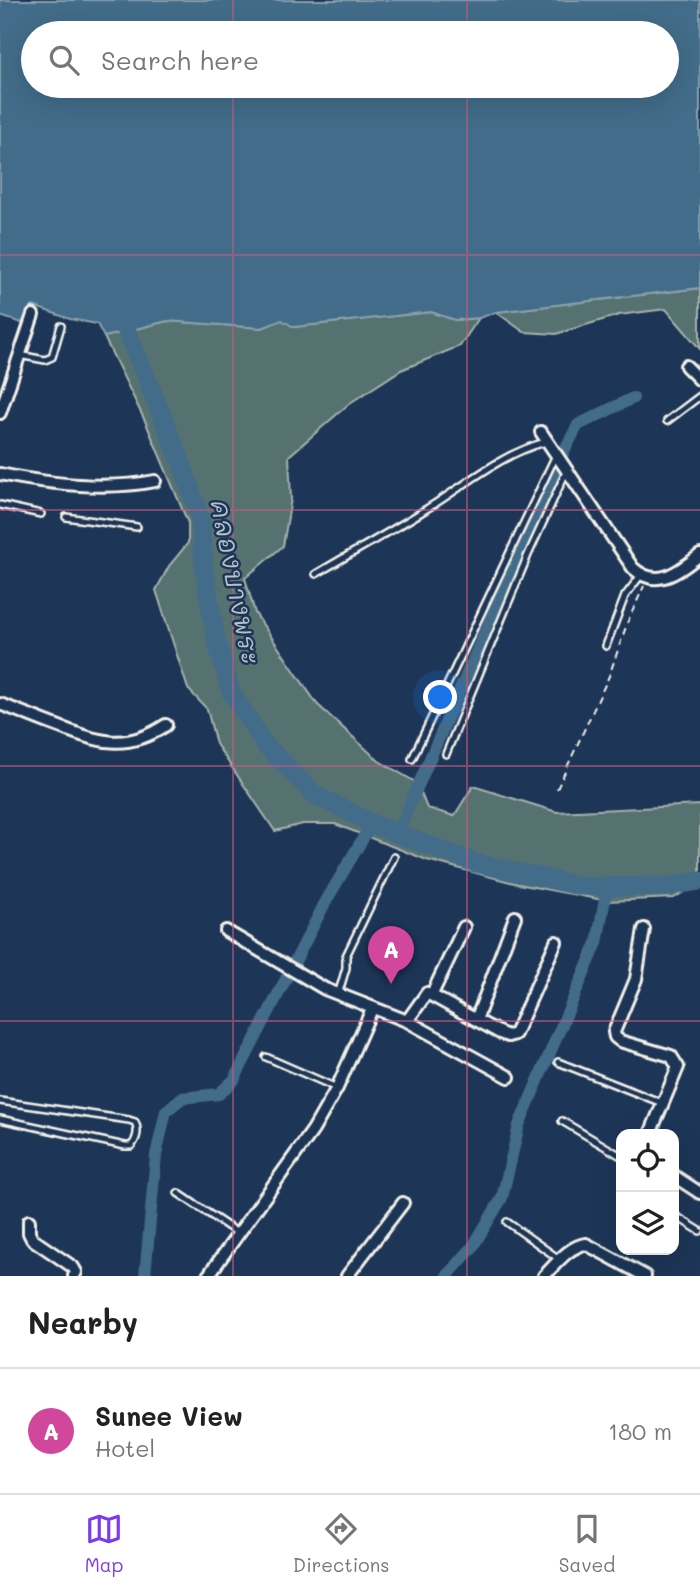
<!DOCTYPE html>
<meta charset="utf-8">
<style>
body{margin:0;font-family:Mali,"Playpen Sans Thai",sans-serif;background:#f2f2f2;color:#222}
.controls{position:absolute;right:21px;bottom:21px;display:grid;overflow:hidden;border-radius:14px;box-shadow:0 7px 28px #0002}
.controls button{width:63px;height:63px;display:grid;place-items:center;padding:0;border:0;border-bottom:2px solid #e0e0e0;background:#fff;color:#222;font:35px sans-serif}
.you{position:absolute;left:441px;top:698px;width:24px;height:24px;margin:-18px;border:5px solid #fff;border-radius:50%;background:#1a73e8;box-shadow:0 0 0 10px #1a73e833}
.badge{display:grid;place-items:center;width:46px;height:46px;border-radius:50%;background:#7c3aed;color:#fff;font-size:23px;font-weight:700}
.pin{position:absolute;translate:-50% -58px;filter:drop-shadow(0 2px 4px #0008)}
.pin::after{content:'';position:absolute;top:37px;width:24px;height:21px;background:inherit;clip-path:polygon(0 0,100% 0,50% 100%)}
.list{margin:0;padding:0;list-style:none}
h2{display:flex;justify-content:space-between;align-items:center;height:91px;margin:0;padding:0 28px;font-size:30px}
h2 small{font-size:23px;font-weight:400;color:#767676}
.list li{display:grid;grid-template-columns:46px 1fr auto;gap:21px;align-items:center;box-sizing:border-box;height:126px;padding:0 28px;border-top:2px solid #e0e0e0}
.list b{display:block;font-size:26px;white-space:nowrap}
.list p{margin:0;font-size:23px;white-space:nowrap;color:#767676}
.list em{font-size:23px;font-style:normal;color:#767676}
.icon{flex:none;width:38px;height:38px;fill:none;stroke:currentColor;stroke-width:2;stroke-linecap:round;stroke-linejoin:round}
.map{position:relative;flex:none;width:700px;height:1276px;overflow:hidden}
.search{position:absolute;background:#fff;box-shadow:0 7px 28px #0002;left:21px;right:21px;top:21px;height:77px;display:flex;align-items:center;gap:18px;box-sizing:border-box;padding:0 24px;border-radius:38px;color:#767676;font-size:26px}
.sheet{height:217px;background:#fff}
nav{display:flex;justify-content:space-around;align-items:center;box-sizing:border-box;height:98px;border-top:2px solid #e0e0e0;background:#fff;font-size:19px;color:#767676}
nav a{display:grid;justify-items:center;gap:4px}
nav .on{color:#7c3aed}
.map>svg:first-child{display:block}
.green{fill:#577270;stroke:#a6b2ac;stroke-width:2}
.water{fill:#426c89;stroke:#89a1af;stroke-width:2;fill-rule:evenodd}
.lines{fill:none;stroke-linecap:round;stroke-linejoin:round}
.canal{stroke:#426c89;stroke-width:12}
.river{stroke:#426c89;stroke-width:19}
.service-casing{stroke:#f4f1e8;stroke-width:10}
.minor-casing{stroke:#f4f1e8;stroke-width:16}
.path{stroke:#f4f1e8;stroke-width:2;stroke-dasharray:7 5;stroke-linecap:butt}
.service{stroke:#1d3557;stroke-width:5}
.minor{stroke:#1d3557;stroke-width:10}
.grid{fill:none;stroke:#d15985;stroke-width:2;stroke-opacity:0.55}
.labels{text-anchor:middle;stroke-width:5;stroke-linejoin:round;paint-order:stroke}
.water-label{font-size:26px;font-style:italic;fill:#b6c2c7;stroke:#1d3557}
</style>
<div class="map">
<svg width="700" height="1276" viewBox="0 0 700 1276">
<rect width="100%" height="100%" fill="#1d3557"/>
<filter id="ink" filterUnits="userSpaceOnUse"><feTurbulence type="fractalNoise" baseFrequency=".0143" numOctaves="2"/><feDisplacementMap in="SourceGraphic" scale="14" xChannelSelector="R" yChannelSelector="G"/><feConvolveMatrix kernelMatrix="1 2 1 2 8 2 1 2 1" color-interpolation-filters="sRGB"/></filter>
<g filter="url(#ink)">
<path class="green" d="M 700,288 L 700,349 L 666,309 L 619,315 L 556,334 L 524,332 L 496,312 Z
M 431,312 L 455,320 L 479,318 L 460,346 L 401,370 L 350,403 L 289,456 L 291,499 L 283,546 L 245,578 L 255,613 L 317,704 L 379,761 L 417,783 L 427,808 L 454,816 L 473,786 L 557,812 L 700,805 L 700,882 L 674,898 L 608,901 L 518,884 L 427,860 L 335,824 L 303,824 L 275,831 L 216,744 L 207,709 L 188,689 L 156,590 L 169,566 L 188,543 L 188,523 L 146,423 L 104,337 L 167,321 L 262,328 L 282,319 L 294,327 Z"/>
<path class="water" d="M 0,0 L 700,0 L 700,288 L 496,312 L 479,318 L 455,320 L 431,312 L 294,327 L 282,320 L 262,328 L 167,321 L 104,337 L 97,324 L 70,319 L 33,306 L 22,323 L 0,316 ZM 33,33 L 667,33 L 667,86 L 33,86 Z"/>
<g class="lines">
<path class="canal" d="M 397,834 L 564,451 L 578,425 L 633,398
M 145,1276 L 156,1155 L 166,1111 L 182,1098 L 219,1094 L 234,1080 L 326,901 L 372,823
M 447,1276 L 472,1248 L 502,1198 L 519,1125 L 597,943 L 607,887"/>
<path class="river" d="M 117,307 L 180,459 L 200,517 L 204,569 L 216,639 L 231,692 L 264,744 L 315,795 L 380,827 L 475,863 L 579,886 L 664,887 L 700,881"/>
<g class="service-casing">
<path id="service" d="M 19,355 L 45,360 L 52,357 L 61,326
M 667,421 L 700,396
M 0,505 L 41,514
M 66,517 L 137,527
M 316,574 C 353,552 392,531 428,508 C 466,485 502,453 546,442
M 606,646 L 625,596 L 641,575
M 446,754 L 528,555 L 567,470
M 412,759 L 556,455
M 338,995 L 346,968 L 346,956 L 394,857
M 266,1057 L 337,1088
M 558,1062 L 662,1103
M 0,1101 L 129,1120 L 135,1122 C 139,1130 137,1140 131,1146 L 125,1146 L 0,1119
M 562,1121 L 621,1156
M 178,1193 L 239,1234
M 674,1215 L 700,1231
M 507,1222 L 559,1259"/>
</g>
<g class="minor-casing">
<path id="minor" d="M 686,366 L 700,380
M 0,413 L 33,315
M 541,432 L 633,568 C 657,590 678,572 700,555
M 0,474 C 49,484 105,491 155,481
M 0,704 C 19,711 38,719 57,726 C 98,742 126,752 166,725
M 644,929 L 636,979 L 614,1032 L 615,1037 L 620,1041 L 671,1056 L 678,1067 L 650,1134
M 226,931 L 325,989 L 407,1021 L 509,1077
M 432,994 L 464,927
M 476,1020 L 515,917
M 407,1021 L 427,993 L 500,1033 L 508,1036 L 515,1034 L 556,942
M 674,1176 L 700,1193
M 29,1221 L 29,1233 L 32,1239 L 73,1267 L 76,1272 L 74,1276
M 208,1276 L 313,1130 L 337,1088 L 372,1009
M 347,1276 L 403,1203
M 544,1276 C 556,1264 569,1246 586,1244 L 645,1276"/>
</g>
<path class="path" d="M 557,789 L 609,676 L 628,621 L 644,586"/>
<use href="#service" class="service"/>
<use href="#minor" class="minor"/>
</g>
</g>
<path class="grid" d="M 233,0 L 233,33M 467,0 L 467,33M 233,86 L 233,1276M 467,86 L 467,1276M 0,255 L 700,255M 0,510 L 700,510M 0,766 L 700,766M 0,1021 L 700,1021"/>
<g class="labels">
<g class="water-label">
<text transform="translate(235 582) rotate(79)" y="9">คลองบางพระ</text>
</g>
</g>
</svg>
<div class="controls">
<button><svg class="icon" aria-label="locate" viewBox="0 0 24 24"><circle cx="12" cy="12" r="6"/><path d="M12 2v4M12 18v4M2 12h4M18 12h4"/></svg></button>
<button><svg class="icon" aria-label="layers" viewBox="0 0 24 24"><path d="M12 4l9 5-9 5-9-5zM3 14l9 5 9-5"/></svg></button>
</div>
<div class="you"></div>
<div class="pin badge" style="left:391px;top:984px;background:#d1479c">A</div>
<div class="search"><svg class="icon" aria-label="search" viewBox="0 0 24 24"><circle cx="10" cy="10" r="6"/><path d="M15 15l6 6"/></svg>Search here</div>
</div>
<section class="sheet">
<h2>Nearby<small></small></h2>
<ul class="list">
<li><span class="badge" style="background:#d1479c">A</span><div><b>Sunee View</b><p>Hotel</p></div><em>180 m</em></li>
</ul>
</section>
<nav>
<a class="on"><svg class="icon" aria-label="map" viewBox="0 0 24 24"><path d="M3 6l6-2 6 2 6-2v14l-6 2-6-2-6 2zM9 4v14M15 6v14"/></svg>Map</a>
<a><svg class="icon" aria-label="directions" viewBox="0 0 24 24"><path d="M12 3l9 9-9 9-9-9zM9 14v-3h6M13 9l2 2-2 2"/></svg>Directions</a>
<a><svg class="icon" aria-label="saved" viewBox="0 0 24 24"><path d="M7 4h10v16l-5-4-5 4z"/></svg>Saved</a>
</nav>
